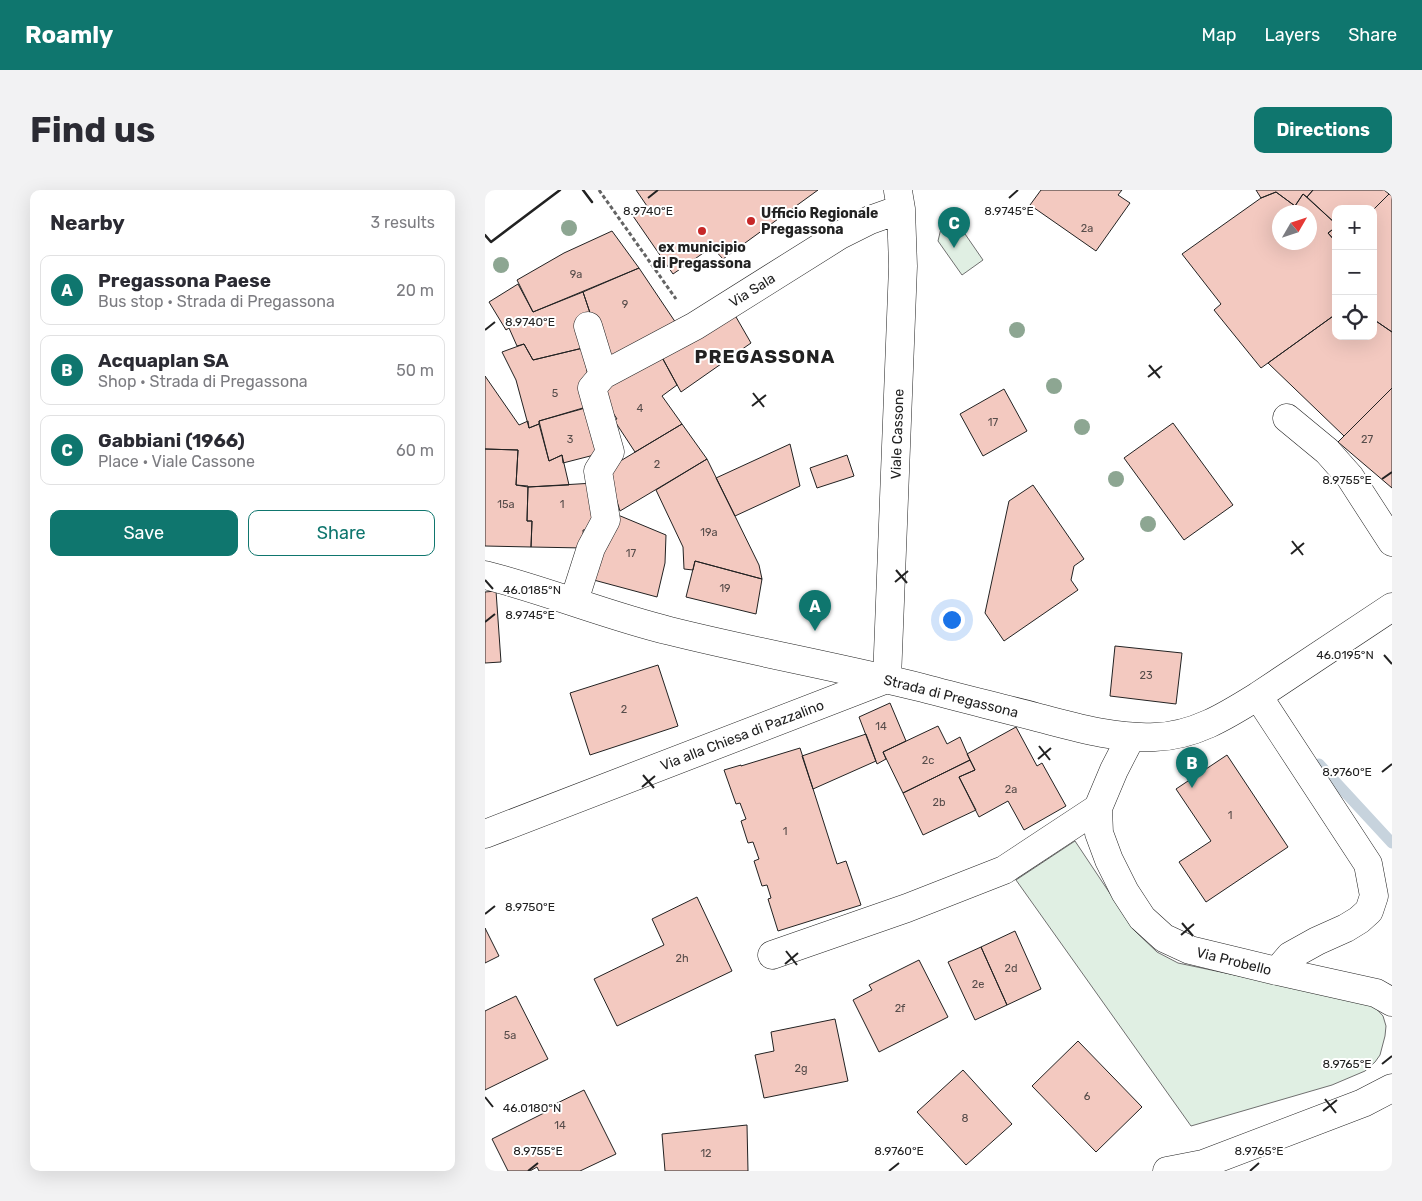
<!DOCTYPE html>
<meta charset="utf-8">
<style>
body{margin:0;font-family:Rubik,sans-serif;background:#f2f2f3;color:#2b2b33}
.controls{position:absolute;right:15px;top:15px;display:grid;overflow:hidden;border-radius:10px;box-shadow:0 5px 20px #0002}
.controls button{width:45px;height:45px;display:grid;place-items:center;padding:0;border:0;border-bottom:1px solid #e1e1e2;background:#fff;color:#2b2b33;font:25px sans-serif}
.compass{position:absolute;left:787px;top:15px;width:45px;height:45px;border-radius:50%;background:#fff;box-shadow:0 5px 20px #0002;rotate:51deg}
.you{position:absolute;left:466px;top:429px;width:18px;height:18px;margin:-12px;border:4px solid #fff;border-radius:50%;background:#1a73e8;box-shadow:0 0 0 8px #1a73e833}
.badge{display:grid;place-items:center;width:32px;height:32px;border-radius:50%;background:#0f766e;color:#fff;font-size:16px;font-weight:700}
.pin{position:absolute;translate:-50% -41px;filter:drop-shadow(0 1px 2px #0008)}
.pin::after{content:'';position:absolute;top:26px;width:18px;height:15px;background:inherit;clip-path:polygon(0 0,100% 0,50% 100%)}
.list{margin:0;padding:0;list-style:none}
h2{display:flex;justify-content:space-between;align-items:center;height:65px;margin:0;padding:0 20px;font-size:21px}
h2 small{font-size:16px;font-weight:400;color:#7c7c81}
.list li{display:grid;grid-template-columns:32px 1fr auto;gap:15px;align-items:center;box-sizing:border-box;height:70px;margin:0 10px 10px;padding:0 10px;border:1px solid #e1e1e2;border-radius:10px}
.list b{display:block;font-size:19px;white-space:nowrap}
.list p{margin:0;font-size:16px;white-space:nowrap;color:#7c7c81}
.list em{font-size:16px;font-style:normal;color:#7c7c81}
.actions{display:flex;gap:10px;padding:15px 20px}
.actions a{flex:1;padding:11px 0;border:1px solid #0f766e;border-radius:10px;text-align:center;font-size:18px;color:#0f766e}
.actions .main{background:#0f766e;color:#fff}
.icon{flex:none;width:28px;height:28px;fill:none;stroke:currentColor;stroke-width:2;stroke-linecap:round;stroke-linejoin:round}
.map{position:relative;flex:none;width:907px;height:981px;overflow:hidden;border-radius:10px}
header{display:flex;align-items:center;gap:30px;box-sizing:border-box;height:70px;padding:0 25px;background:#0f766e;color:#fff}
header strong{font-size:24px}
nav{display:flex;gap:28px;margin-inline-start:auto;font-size:18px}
.intro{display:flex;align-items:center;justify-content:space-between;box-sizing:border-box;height:120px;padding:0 30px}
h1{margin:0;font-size:35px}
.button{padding:12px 22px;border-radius:10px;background:#0f766e;color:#fff;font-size:18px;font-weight:700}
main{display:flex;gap:30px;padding:0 30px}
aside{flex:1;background:#fff;border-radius:10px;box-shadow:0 5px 20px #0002}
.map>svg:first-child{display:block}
.green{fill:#e0efe3;stroke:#6f6f6f}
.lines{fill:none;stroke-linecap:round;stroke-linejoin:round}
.stream{stroke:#c7d3dd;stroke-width:11}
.building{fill:#f3c9c0;stroke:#222;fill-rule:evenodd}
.minor-casing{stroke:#222;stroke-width:29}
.path{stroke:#646464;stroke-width:3;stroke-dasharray:4 2.5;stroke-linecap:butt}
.minor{stroke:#fff;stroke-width:28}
.wall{stroke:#222;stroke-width:2.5}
.tree{fill:#8da692}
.ticks{fill:none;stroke:#222;stroke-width:2}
.poi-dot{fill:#c62828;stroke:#fff;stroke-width:2}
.labels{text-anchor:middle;stroke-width:4;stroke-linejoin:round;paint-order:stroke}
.number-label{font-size:11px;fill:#564c4a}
.poi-label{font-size:14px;font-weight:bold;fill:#222;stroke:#fff;text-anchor:start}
.street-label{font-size:14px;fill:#222;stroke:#fff}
.district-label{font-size:19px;font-weight:bold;letter-spacing:1px;fill:#222;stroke:#fff}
.ticks-label{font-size:12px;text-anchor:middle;fill:#222;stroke:#fff;stroke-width:4;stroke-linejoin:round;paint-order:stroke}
</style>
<header>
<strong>Roamly</strong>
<nav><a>Map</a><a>Layers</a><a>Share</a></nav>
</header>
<div class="intro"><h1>Find us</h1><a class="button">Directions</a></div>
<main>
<aside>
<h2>Nearby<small>3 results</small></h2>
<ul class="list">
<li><span class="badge">A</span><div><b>Pregassona Paese</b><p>Bus stop · Strada di Pregassona</p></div><em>20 m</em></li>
<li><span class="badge">B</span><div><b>Acquaplan SA</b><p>Shop · Strada di Pregassona</p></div><em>50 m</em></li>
<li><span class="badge">C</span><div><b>Gabbiani (1966)</b><p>Place · Viale Cassone</p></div><em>60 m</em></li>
</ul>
<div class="actions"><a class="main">Save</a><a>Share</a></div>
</aside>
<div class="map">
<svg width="907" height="981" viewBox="0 0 907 981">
<rect width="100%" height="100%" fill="#fff"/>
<path class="green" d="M 458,30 L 465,30 L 478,37 L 478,41 L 498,70 L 477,85 L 453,51 Z
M 590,651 L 650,741 L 672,762 L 693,773 L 887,814 L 898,826 L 901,836 L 900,846 L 895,865 L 890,872 L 880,881 L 847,895 L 706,936 L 531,690 Z"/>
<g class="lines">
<path class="stream" d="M 834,574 L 907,653"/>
</g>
<path class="building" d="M 151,0 L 333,0 L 238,69 L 227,57 L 188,84 L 148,26 L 162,16 Z
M 556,0 L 637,0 L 633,5 L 645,13 L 611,61 L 545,15 Z
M 771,0 L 828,0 L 822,7 L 818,4 L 810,16 L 791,2 L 776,8 Z
M 828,0 L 899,0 L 904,4 L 888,20 L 888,19 L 851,19 L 851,34 L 822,7 Z
M 791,2 L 810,16 L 818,4 L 851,34 L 851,37 L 843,43 L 851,52 L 851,124 L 776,178 L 729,120 L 736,114 L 697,64 L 776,8 ZM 794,22 L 824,22 L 824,52 L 794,52 Z
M 904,4 L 907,6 L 907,142 L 888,129 L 888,20 Z
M 851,37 L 851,52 L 843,43 Z
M 127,41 L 154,78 L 48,122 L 32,90 L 79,63 Z
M 154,78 L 195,139 L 121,170 L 98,102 Z
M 33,94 L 48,122 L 98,102 L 106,126 L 98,158 L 48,170 L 39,154 L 32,156 L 24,138 L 21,140 L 4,112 Z
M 247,120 L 266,153 L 196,202 L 173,160 Z
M 851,124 L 851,146 L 888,146 L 888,129 L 907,142 L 907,198 L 859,246 L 783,173 Z
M 39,154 L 48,170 L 98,158 L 108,215 L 54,231 L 54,234 L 44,238 L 31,190 L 17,162 Z
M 173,160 L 192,195 L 177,206 L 197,234 L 150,262 L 129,230 L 132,229 L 114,201 Z
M 0,186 L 34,235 L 43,231 L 44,238 L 54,234 L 64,271 L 77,265 L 84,295 L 43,297 L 31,295 L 33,260 L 0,259 Z
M 907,198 L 907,298 L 853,252 Z
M 519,199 L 542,241 L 498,266 L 475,224 Z
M 111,215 L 113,264 L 78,273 L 77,265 L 64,271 L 54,231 Z
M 688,233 L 748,315 L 699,350 L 639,268 Z
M 197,234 L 222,269 L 135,321 L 122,279 Z
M 305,254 L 315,296 L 250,326 L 231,288 Z
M 0,259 L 33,260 L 31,295 L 43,296 L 42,331 L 47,331 L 46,357 L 0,356 Z
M 362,265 L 369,286 L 332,298 L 325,278 Z
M 222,269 L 274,375 L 277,389 L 210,371 L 208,380 L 199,379 L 198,357 L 171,300 Z
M 109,293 L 114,339 L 98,340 L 99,358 L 46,357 L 47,331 L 42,331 L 43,297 Z
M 548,295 L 599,369 L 589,376 L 586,390 L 593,400 L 519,451 L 500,423 L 524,311 Z
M 133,325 L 181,345 L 180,373 L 172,407 L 105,389 Z
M 210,371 L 277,389 L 271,424 L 201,407 Z
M 11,401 L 16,472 L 0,473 L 0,402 Z
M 630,456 L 697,463 L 691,514 L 625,506 Z
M 173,475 L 193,536 L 105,565 L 85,503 Z
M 405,513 L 421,551 L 398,562 L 401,569 L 392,574 L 374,527 Z
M 453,536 L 462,554 L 475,547 L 485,570 L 418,603 L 398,562 Z
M 531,537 L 552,576 L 557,573 L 581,616 L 539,640 L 523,611 L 494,627 L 474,587 L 490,580 L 482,564 Z
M 381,544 L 391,571 L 328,599 L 317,566 Z
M 315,558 L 352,674 L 361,671 L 376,715 L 293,741 L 283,709 L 286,708 L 282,695 L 277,696 L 269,671 L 274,669 L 268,652 L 263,653 L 256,631 L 261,629 L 255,613 L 251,614 L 239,580 L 256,575 L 256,576 Z
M 742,565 L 803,657 L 721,712 L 694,672 L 726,651 L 691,599 Z
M 485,570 L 490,580 L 474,587 L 491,620 L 438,645 L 418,603 Z
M 212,707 L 247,781 L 132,836 L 109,789 L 179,755 L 167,729 Z
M 0,738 L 14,766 L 0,773 Z
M 530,741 L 556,799 L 522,815 L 496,757 Z
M 496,757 L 522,815 L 490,830 L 463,772 Z
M 434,770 L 463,827 L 394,862 L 368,810 L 387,800 L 384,795 Z
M 31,806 L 63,869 L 0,900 L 0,821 Z
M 350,829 L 363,891 L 279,908 L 270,865 L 289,861 L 286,842 Z
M 593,851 L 657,917 L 611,962 L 547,896 Z
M 478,880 L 527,934 L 481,975 L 432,922 Z
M 99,900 L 131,964 L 95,981 L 54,981 L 52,977 L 45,981 L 23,981 L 7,949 L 61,922 L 60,919 Z
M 262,935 L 263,981 L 180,981 L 177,944 Z"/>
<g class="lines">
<g class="minor-casing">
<path id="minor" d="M 103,136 L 118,185
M 802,228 L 842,261 L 865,287 L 907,352
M 0,385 C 63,401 123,426 185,441 C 269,462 354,477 438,498 C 475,508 513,517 551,527 C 590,537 629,549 670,547 C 709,546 741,526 773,506 L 907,417
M 89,411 L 106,358 L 121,330 L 113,281 L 125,262 L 107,198 L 118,185 L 210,136 L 355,45 L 385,30 L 416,19
M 402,489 L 418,76 L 416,19 L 413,1
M 773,506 L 883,674 L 889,706 L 884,721 L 874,730 L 861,738 L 832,751 L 805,766 L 792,781
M 646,547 L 629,580 L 613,618 L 614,643 L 624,670 L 640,702 L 657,728 L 679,748 L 705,760 L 792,781 L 891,803 L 907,812
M 0,644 L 402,489
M 287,765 L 422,718 L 519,680 L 613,618
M 682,981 L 718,974 L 878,913 L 907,898"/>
</g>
<path class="path" d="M 114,0 L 191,109"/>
<use href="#minor" class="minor"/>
<path class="wall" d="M 98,0 L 107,12
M 0,45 L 6,52 L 75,0"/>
</g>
<g class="tree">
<circle cx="84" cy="38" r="8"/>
<circle cx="16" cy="75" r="8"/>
<circle cx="532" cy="140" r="8"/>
<circle cx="569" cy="196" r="8"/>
<circle cx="597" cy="237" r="8"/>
<circle cx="631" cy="289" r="8"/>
<circle cx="663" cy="334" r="8"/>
</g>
<path class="ticks" d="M 163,8 L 173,0M 524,8 L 533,0M 0,140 L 10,132M 664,175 L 675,188M 663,187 L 677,176M 268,203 L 279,217M 267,216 L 281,205M 897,289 L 907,282M 807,351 L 818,365M 806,364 L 819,353M 411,380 L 422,393M 0,390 L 8,399M 410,392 L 423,381M 0,432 L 10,424M 899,465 L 907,474M 554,556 L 565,570M 553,569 L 566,558M 897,582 L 907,574M 158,585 L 169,598M 157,597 L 170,586M 0,724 L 10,716M 697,733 L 708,746M 696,745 L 709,734M 301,761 L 312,775M 300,774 L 313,763M 897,874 L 907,866M 0,907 L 8,917M 840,909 L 851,923M 838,921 L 852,910M 43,981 L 53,973M 404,981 L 414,973M 765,981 L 774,973"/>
<g class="poi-dot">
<circle cx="266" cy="31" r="5"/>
<circle cx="217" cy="41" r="5"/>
</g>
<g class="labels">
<g class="number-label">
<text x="602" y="42">2a</text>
<text x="91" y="88">9a</text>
<text x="140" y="118">9</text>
<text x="70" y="207">5</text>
<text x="155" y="222">4</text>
<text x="508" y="236">17</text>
<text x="85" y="253">3</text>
<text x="882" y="253">27</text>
<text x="172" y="278">2</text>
<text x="21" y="318">15a</text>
<text x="77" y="318">1</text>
<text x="224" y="346">19a</text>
<text x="146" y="367">17</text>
<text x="240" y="402">19</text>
<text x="661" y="489">23</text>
<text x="139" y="523">2</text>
<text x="396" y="540">14</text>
<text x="443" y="574">2c</text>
<text x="526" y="603">2a</text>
<text x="454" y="616">2b</text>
<text x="745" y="629">1</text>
<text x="300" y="645">1</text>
<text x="197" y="772">2h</text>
<text x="526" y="782">2d</text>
<text x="493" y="798">2e</text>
<text x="415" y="822">2f</text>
<text x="25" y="849">5a</text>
<text x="316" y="882">2g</text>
<text x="602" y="910">6</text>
<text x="480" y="932">8</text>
<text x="75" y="939">14</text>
<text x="221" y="967">12</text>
</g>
<g class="poi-label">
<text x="276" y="28">Ufficio Regionale<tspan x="276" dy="16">Pregassona</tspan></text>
<text x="217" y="62" text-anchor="middle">ex municipio<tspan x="217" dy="16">di Pregassona</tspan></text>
</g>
<g class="street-label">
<text transform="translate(267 100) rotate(-32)" y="5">Via Sala</text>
<text transform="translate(412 244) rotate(-88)" y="5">Viale Cassone</text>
<text transform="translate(466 506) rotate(14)" y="5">Strada di Pregassona</text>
<text transform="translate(257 545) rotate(-21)" y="5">Via alla Chiesa di Pazzalino</text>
<text transform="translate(749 771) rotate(14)" y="5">Via Probello</text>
</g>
<g class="district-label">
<text x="280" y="173">PREGASSONA</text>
</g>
</g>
<g class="ticks-label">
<text x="163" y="25">8.9740°E</text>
<text x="524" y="25">8.9745°E</text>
<text x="45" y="136">8.9740°E</text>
<text x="862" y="294">8.9755°E</text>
<text x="47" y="404">46.0185°N</text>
<text x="45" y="429">8.9745°E</text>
<text x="860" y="469">46.0195°N</text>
<text x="862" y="586">8.9760°E</text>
<text x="45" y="721">8.9750°E</text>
<text x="862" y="878">8.9765°E</text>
<text x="47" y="922">46.0180°N</text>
<text x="53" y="965">8.9755°E</text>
<text x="414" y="965">8.9760°E</text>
<text x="774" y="965">8.9765°E</text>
</g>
</svg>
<div class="controls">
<button>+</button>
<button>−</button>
<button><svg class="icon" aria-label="locate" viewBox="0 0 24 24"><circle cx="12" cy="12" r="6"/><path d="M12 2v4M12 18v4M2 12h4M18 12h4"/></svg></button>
</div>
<svg class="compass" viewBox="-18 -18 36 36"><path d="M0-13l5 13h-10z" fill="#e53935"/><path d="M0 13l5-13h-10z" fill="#7c7c81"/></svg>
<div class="you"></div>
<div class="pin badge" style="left:330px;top:441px">A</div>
<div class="pin badge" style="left:707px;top:598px">B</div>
<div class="pin badge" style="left:469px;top:58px">C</div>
</div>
</main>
